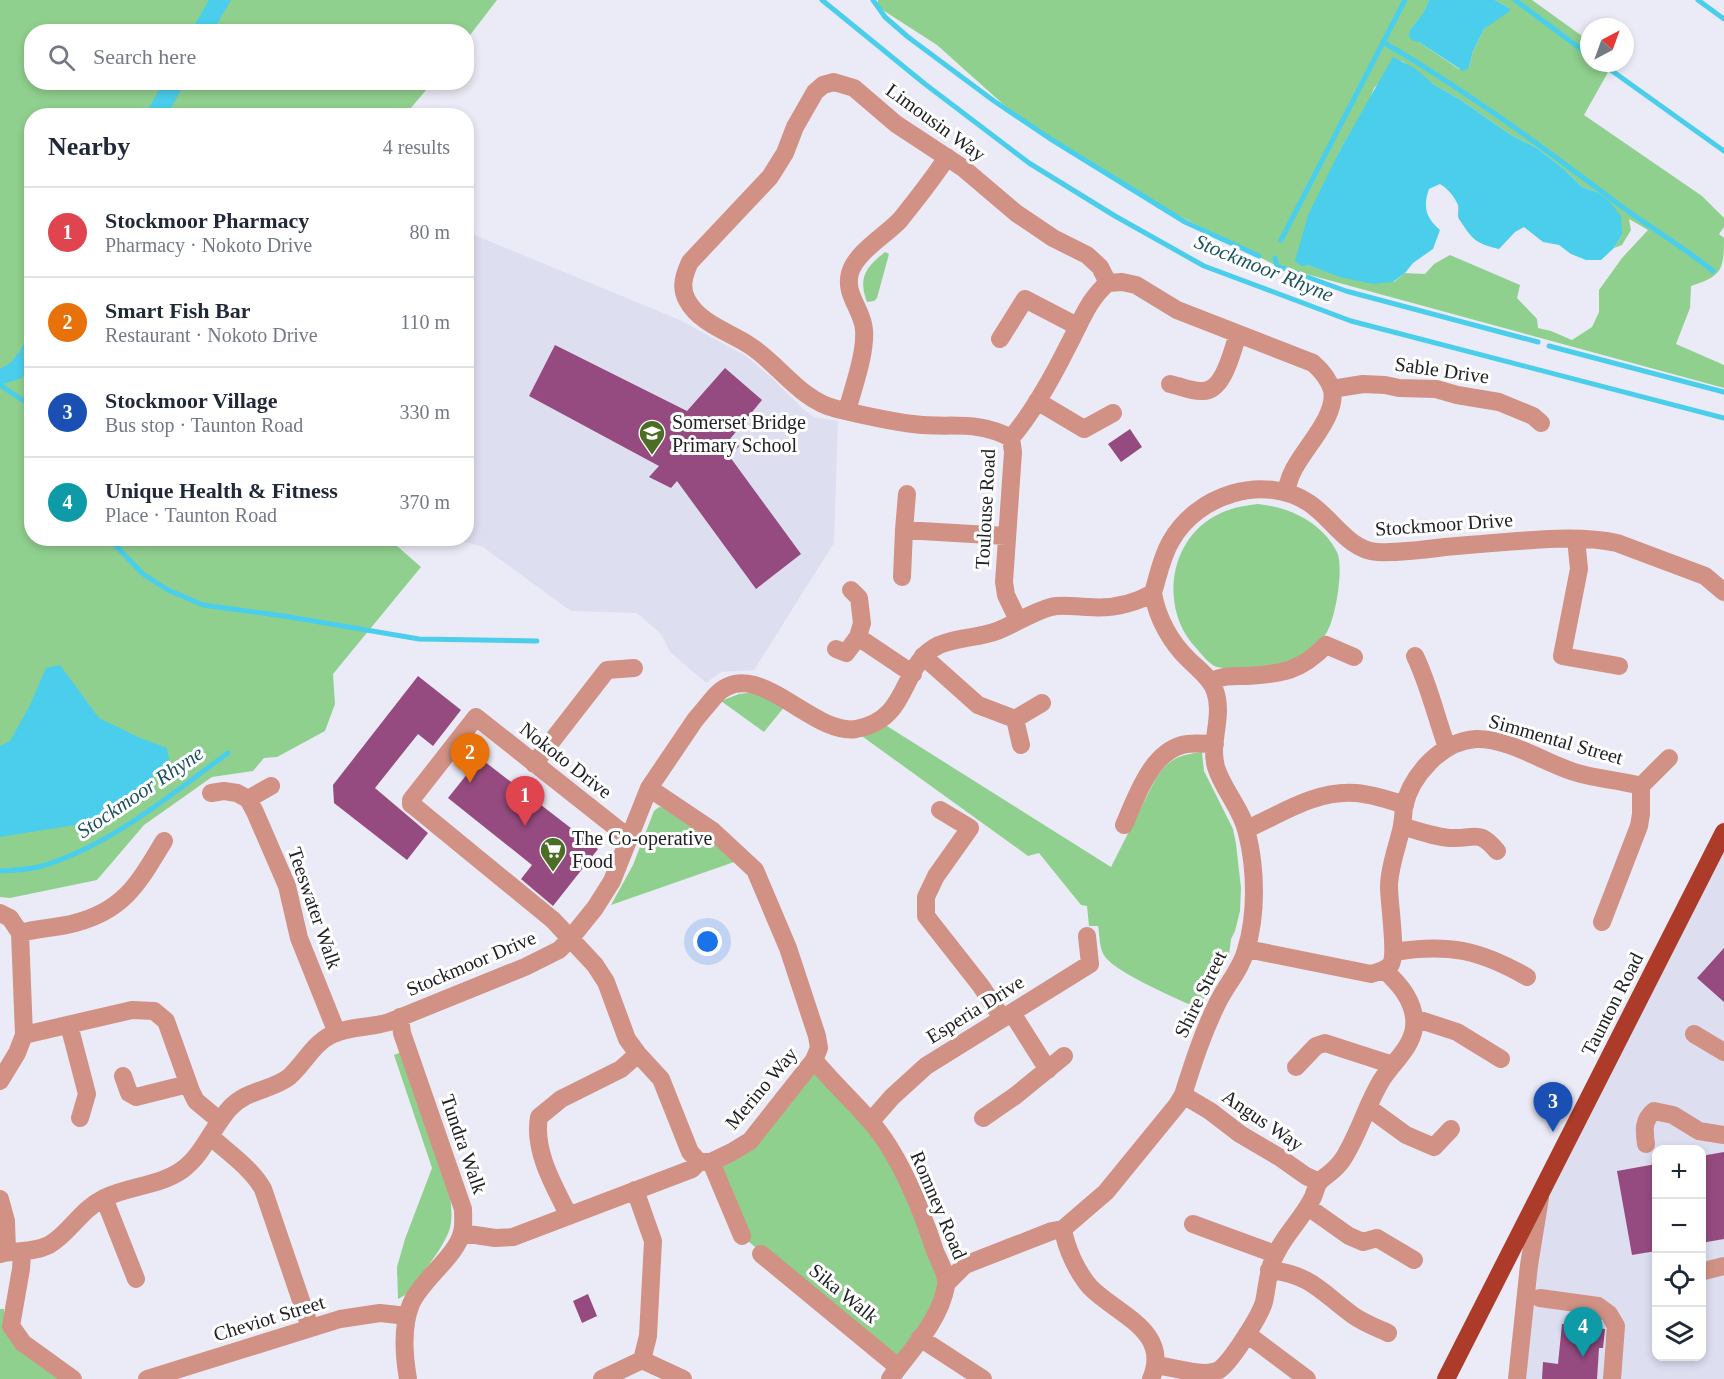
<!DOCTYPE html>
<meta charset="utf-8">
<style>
body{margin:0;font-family:"Times New Roman",serif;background:#f2f2f3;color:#1f2937}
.controls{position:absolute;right:18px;bottom:18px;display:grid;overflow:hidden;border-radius:12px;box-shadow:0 3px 9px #0003}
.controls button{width:54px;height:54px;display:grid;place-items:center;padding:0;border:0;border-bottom:2px solid #e0e1e3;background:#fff;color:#1f2937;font:30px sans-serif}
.compass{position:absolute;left:1580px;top:18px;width:54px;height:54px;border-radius:50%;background:#fff;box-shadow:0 3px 9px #0003;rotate:41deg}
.you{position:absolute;left:708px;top:942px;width:21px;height:21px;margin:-15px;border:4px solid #fff;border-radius:50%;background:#1a73e8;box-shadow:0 0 0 9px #1a73e833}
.badge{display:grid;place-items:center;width:39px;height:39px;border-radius:50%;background:#4b6d24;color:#fff;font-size:20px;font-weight:700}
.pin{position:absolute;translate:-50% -50px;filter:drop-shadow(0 2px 3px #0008)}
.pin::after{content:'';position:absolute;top:32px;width:21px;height:18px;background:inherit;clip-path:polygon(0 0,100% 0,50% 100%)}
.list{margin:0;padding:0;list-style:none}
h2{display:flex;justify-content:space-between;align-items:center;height:78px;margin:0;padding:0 24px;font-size:26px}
h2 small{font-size:20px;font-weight:400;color:#747a83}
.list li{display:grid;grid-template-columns:39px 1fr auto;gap:18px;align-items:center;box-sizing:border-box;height:90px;padding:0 24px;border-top:2px solid #e0e1e3}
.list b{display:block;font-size:22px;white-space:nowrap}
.list p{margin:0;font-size:20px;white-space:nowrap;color:#747a83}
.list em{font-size:20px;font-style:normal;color:#747a83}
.icon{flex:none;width:33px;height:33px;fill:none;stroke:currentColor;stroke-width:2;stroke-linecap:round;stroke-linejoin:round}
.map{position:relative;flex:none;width:1724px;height:1379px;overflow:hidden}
.search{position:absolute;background:#fff;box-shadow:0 3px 9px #0003;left:24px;top:24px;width:450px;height:66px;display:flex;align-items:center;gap:15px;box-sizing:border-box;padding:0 21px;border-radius:24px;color:#747a83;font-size:22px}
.panel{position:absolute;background:#fff;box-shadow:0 3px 9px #0003;left:24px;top:108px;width:450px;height:438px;border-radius:24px}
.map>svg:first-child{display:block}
.built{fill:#dddef0;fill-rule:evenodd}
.green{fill:#90d08e;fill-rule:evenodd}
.water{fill:#4aceeb}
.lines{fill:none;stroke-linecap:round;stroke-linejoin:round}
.stream{stroke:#4aceeb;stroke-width:5}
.building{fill:#954b80}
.minor{stroke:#d19184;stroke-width:18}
.major{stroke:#ad3b29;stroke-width:18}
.labels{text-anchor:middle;stroke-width:6;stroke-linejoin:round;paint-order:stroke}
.street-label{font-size:20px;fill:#222226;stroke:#fff}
.poi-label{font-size:20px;fill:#222226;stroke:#fff;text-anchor:start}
.water-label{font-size:21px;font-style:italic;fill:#1c535f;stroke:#fff}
</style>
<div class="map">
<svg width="1724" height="1379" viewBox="0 0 1724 1379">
<rect width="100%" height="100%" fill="#ebebf7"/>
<path class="built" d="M 467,232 L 680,320 L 746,356 L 772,378 L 803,409 L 814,417 L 838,421 L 834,543 L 754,670 L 721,672 L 706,683 L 670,652 L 661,634 L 637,613 L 571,611 L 483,547 L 455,539 L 466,538 Z
M 1724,832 L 1724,1379 L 1517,1379 L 1540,1196 ZM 1656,1150 L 1702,1150 L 1702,1356 L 1656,1356 Z"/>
<path class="green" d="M 0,0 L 497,0 L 467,39 L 466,32 L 32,32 L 32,82 L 432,83 L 405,115 L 32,116 L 32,538 L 389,539 L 421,567 L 333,674 L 335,704 L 325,731 L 277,757 L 264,758 L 253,771 L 212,777 L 144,825 L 97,880 L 10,898 L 0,897 Z
M 878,0 L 1429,0 L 1425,12 L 1410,30 L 1419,42 L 1459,69 L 1469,68 L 1473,51 L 1484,29 L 1509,8 L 1495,0 L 1532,0 L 1589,41 L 1589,63 L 1611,63 L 1607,74 L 1584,115 L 1702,196 L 1724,218 L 1724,227 L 1719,234 L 1724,238 C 1724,270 1722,276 1691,286 L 1690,308 L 1676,344 L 1724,365 L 1724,388 L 1277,266 L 1131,191 L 1022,121 L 937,45 L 878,7 ZM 1402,61 L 1433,84 L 1461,100 L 1511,135 L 1537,148 L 1565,170 L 1582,187 L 1597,192 L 1622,235 L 1614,248 L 1622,245 L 1631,230 L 1629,219 L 1648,230 L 1622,258 L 1599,290 L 1599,312 L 1592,327 L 1572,340 L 1551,331 L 1538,328 L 1537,319 L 1517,298 L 1520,285 L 1450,255 L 1434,264 L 1425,274 L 1405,273 L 1394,282 L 1340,276 L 1308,265 L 1326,183 L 1340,150 L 1369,102 L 1374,88 Z
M 885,252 L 889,254 L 877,298 L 874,301 L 867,302 C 858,278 865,268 885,252 Z
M 1258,504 C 1289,507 1322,522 1337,552 C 1344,567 1336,617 1327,632 C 1321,642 1312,651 1302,658 C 1291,666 1272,666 1258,667 C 1246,669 1229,670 1217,667 C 1210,665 1202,655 1197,649 C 1160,612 1167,542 1215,516 C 1229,508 1243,506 1258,504 Z
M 757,692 L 785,706 L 764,732 L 721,701 L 739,694 Z
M 879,721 L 1111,867 L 1156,778 C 1170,758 1179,755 1202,752 L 1204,771 L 1233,829 L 1236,844 L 1241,888 L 1240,911 L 1235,931 L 1231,939 L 1229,955 L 1211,984 L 1199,1009 C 1178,999 1119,974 1106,958 C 1099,950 1100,937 1098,926 L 1089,926 L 1087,906 L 1081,905 L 1039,853 L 1028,856 L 852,729 Z
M 659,807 C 680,809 719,847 737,861 L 611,905 L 633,865 L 654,811 Z
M 402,1052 C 418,1094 460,1186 450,1228 C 445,1246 419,1278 407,1294 L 398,1299 L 397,1267 L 405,1239 L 432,1168 L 394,1055 Z
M 814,1060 L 871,1121 L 947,1283 L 898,1367 L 742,1236 L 711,1162 L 732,1152 Z
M 0,1309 L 4,1309 L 4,1320 L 66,1379 L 0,1379 Z"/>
<path class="water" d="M 209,0 L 231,0 L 213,31 L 191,31 Z
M 1429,0 L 1495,0 L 1509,8 L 1510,11 L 1484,29 L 1473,51 L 1469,68 L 1463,71 L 1419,42 L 1411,40 L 1409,36 L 1410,30 L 1424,12 Z
M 1393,57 L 1416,69 L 1433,84 L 1461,100 L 1511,135 L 1537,148 L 1565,170 L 1582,187 L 1597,192 L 1609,201 L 1621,216 L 1622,235 L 1614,248 L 1601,260 L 1586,260 L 1571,254 L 1559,245 L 1543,242 L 1524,227 L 1515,232 L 1499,249 C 1476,244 1472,239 1459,219 C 1457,215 1459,210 1458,205 C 1455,197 1447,188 1440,184 L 1429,189 C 1423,206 1425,217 1440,230 L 1433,249 L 1413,263 L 1405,273 L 1393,282 L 1373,284 L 1340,277 L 1308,265 L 1302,266 L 1295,261 L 1308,215 L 1340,150 Z
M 163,83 L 185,83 L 167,115 L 145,115 Z
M 17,354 L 31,362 L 22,378 L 0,385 L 0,373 L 7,369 Z
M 60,665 L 99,718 L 138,737 L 167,748 L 170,765 L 88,823 L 0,837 L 0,746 L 10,741 L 30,705 L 46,668 Z"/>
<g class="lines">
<path class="stream" d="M 822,0 L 925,84 L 1029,163 L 1115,216 L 1204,266 L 1351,321 L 1724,418
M 873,0 L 885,17 L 908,37 L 994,101 L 1049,138 L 1185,222 L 1259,256
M 1515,0 L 1589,55
M 1698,0 L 1724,19
M 1383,42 C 1462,88 1536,142 1609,197 C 1642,223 1680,244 1713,271
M 1601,63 L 1724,151
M 1281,240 L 1405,0
M 1275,258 L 1277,266 L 1346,291 L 1538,342
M 1549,346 L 1724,392
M 0,372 L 17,362 L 32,334
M 0,385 L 27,403 L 32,409
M 111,538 L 115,545 L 143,574 L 168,590 L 203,605 L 284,616 L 419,639 L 537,641
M 0,871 C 13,870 29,870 42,866 C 111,845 170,795 228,753"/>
</g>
<path class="building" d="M 555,345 L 687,411 L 725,368 L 762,400 L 730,439 L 739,446 L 730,457 L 801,554 L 756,589 L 677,481 L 671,488 L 649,477 L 659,466 L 529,396 Z
M 1130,429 L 1142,447 L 1121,462 L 1108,444 Z
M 418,676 L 461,710 L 433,746 L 418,734 L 375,788 L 428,833 L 407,860 L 334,803 L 333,785 Z
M 480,758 L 598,849 L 553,906 L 521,879 L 532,865 L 448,798 Z
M 1724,948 L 1724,1002 L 1697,978 Z
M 1724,1152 L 1724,1239 L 1701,1243 L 1701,1156 Z
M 1656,1164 L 1656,1251 L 1632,1255 L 1617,1171 Z
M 588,1294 L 597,1316 L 582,1323 L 573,1301 Z
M 1562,1324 L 1605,1329 L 1603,1348 L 1599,1348 L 1597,1379 L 1542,1379 L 1543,1362 L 1558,1364 Z"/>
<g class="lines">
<path class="minor" d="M 1000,339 L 1025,299 L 1077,326
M 1170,384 C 1180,386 1192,392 1203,391 C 1224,391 1232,351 1238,334
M 1332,389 L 1363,384 L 1385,385 L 1399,388 L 1436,389 L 1457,395 L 1499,402 L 1533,416 L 1541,423
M 1037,401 L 1084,429 L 1113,413
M 847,411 C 853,388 866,353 864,330 C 863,310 844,295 850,273 C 856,252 885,236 900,220 C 916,200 933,179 947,157
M 1011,438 C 975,419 950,429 913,424 C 888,421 862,415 837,409 C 801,401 779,364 749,345 C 729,332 699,323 687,300 C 680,287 684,275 690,262 L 770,177 L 785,153 L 795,127 L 815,92 L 823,85 L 834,82 L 854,88 L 896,124 L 963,168 L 1016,213 L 1053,238 L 1087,255 L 1100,267 L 1108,283 L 1122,282 L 1136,285 L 1177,310 L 1313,363 C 1321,370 1329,380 1332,390 C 1338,416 1302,450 1292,473 C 1289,479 1288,485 1286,491
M 904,530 L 907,494
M 1576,539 L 1579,569 L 1562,656 L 1619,666
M 902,577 L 904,530 L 1006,536
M 851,590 L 859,598 L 862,623 L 858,637 L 913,674
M 1018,620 L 1006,595 L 1004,582 L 1013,452 L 1011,438 C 1034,411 1052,378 1068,346 C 1080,324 1088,299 1108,283
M 836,649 L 846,653 L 858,637
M 923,656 L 978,705 L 1015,719 L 1021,745
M 1415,656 C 1429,685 1436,717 1447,747
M 1210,682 C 1223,675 1233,676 1247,676 C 1282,674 1301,671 1326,645 L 1354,657
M 1015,719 L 1042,703
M 534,764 L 607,670 L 634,668
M 211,793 L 224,791 L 237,793 L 248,799 L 255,812 L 287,886 L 299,938 L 337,1033
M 248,799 L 271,786
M 940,810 L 970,828 L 936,876 L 926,897 L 926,916 L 981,986 L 1002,1018
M 1124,825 C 1136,798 1150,754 1182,745 C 1192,742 1204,744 1215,744
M 1402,826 C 1418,831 1438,838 1454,838 C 1477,838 1479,830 1497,851
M 1247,829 C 1281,814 1316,790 1355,793 C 1372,794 1389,800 1405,805
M 629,838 L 476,717 L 411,800 L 411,804 L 415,807 L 553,920 L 595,965 L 606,982 L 627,1039 L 638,1054 L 661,1079 L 690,1152 L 699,1162
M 0,913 L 10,918 L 20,933 L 24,1035 L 17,1053 L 0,1081
M 1602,922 L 1639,826 L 1641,814 L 1641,786 L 1669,758
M 20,933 C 38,928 57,928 75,923 C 125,910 139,882 164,841
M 1247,949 L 1371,974 C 1378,972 1387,970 1391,964 C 1397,954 1389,902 1389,887 C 1389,869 1396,851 1400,834 C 1403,825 1403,816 1404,807 C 1411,775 1442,741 1476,739 C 1508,738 1543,762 1574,772 C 1596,779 1619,780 1641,786
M 1394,952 C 1448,943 1480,950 1527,977
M 1012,1013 L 1048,1070
M 400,1017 L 402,1033 L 463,1209 C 463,1216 464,1225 462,1232 C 457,1256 421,1280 411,1304 C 402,1326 404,1356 408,1379
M 1414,1018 L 1457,1032 L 1501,1059
M 69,1025 L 87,1094 L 80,1118
M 1694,1034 L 1724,1052
M 24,1035 L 132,1010 L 154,1011 L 166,1021 L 191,1091 L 196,1101 L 220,1121
M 814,1060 C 832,1082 852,1100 870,1121 C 899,1153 922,1211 935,1251 C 939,1261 948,1276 946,1286 C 940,1321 910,1351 890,1379
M 1296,1067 L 1316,1046 L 1325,1043 L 1393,1065
M 123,1076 L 129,1093 L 136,1097 L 188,1084
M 1183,1095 L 1210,1111 L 1240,1134 L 1279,1157 L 1306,1176 L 1319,1182
M 1369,1108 L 1406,1135 L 1434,1147 L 1451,1129
M 983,1118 L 1015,1096 L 1064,1056
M 871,1121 L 892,1097 L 926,1066 L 1090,964 L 1087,936
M 211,1137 C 229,1153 251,1168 263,1189 L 310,1327
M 1646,1144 C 1644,1130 1643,1120 1654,1111 L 1673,1115 L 1699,1131 L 1724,1135
M 711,1162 L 742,1236
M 104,1198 L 136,1279
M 0,1199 L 6,1221 L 7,1252
M 1308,1207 L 1349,1236 L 1363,1242 L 1377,1238 L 1414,1260
M 569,1216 C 554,1186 533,1151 539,1117 L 561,1099 L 621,1069 L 638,1054
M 1193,1224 L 1275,1254
M 1063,1229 C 1066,1248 1077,1272 1090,1287 C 1116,1314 1172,1331 1151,1379
M 462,1233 L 495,1238 L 513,1237 L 692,1169 L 699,1162 L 711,1162 L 732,1152 L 750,1141 L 814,1060 L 819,1048 L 817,1036 L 788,948 L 755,870 L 713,831 L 649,788
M 22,1253 L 21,1269 L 11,1326 L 23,1343 L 73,1379
M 0,1254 C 17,1249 30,1254 49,1245 C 69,1234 80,1210 104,1198 C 129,1186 159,1186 182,1170 C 203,1155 212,1128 229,1109 C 247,1089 271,1091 289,1077 C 304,1064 313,1044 331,1035 C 348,1026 370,1028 389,1022 L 525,967 L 559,950 L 570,939 L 595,908 L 612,881 L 649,788 L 695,720 L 715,696 C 755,652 811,736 856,729 C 912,719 899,664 939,645 C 958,637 978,638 997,631 C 1015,624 1032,612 1051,607 C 1063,604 1076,607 1088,607 C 1112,609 1132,605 1153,593 C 1158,576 1162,556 1171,541 C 1197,495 1263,473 1309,503 C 1331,517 1349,551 1377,552 C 1400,553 1422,550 1445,547 C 1479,544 1514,541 1549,539 C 1572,538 1594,538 1617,543 L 1705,576 L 1724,592
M 761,1254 L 898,1367
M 1269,1270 C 1311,1274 1322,1293 1354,1316 C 1364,1323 1377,1328 1388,1333
M 1704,1271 L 1724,1266
M 947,1283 L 965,1265 L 1052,1231 L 1063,1229 L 1106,1192 L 1177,1105 L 1183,1095 C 1193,1063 1203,1032 1218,1002 C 1227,984 1241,969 1246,950 C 1257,914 1256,869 1247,833 C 1242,809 1223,790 1216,767 C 1209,742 1224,716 1215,691 C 1211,678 1198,669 1189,660 C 1171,643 1157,618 1153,593
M 1540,1298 L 1598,1306 L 1609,1314 L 1616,1326 L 1612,1379
M 1247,1334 L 1307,1379
M 920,1338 L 983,1379
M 642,1360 L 683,1379
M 1156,1365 C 1173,1367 1204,1378 1219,1370 C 1231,1362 1260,1316 1264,1302 C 1268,1283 1268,1266 1278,1250 C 1288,1231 1304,1216 1313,1197 C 1315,1192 1317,1184 1320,1181 C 1330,1172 1335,1171 1343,1159 C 1359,1134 1366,1106 1381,1081 C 1391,1064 1411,1049 1414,1028 C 1417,1004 1400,984 1384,970
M 147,1379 L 340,1319 L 380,1313 L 407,1316
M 602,1379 L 642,1360 L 648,1336 L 653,1241 L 635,1190
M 1517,1379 L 1529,1265 L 1540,1198"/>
<path class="major" d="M 1446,1379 L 1724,832"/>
</g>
<defs>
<g id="school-pin" transform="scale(1.35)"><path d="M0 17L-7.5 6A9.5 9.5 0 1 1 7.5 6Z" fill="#4b6d24" stroke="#fff"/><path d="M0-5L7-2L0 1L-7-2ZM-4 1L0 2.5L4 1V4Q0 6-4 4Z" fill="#fff"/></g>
<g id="supermarket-pin" transform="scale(1.35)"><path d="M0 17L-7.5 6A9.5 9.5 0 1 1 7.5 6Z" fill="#4b6d24" stroke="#fff"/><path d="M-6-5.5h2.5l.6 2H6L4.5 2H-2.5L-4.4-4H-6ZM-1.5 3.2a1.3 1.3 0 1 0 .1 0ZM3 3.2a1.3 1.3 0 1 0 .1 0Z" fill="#fff"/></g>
</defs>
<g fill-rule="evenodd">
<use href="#school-pin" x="652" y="433"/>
<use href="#supermarket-pin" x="553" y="850"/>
</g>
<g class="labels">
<g class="street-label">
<text transform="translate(936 122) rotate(36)" y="7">Limousin Way</text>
<text transform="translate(1442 370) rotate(8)" y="7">Sable Drive</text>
<text transform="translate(985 509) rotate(-87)" y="7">Toulouse Road</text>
<text transform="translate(1444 524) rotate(-4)" y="7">Stockmoor Drive</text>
<text transform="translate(1556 739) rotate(16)" y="7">Simmental Street</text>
<text transform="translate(566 760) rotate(38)" y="7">Nokoto Drive</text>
<text transform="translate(315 908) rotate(71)" y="7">Teeswater Walk</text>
<text transform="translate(471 963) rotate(-23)" y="7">Stockmoor Drive</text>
<text transform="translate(1200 994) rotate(-64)" y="7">Shire Street</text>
<text transform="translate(1612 1004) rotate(-63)" y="7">Taunton Road</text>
<text transform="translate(975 1009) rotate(-32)" y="7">Esperia Drive</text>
<text transform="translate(761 1088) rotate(-50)" y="7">Merino Way</text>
<text transform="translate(1263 1120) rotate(34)" y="7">Angus Way</text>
<text transform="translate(464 1144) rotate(71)" y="7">Tundra Walk</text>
<text transform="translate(939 1205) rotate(67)" y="7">Romney Road</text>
<text transform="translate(844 1293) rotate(39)" y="7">Sika Walk</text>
<text transform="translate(269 1318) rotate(-17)" y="7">Cheviot Street</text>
</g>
<g class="poi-label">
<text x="672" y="429">Somerset Bridge<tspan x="672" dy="23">Primary School</tspan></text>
<text x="572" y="845">The Co-operative<tspan x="572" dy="23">Food</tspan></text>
</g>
<g class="water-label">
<text transform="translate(1264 268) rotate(22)" y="7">Stockmoor Rhyne</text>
<text transform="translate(140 792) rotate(-34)" y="7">Stockmoor Rhyne</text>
</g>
</g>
</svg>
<div class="controls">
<button>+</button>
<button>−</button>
<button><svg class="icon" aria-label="locate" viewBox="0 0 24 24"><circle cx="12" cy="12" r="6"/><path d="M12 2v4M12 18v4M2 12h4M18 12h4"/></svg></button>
<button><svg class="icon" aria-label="layers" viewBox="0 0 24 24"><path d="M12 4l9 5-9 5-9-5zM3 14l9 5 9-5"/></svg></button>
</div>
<svg class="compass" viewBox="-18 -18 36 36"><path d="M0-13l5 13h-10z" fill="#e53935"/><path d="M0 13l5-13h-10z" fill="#747a83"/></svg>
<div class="you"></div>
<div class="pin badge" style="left:525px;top:826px;background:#e0444e">1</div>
<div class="pin badge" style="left:470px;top:783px;background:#e8710a">2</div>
<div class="pin badge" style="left:1553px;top:1132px;background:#1a4fb4">3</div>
<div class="pin badge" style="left:1583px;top:1357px;background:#0f9aa8">4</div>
<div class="search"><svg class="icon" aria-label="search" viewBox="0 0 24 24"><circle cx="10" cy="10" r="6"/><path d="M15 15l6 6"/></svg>Search here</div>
<section class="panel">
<h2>Nearby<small>4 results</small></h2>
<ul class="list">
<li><span class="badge" style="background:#e0444e">1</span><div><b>Stockmoor Pharmacy</b><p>Pharmacy · Nokoto Drive</p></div><em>80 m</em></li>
<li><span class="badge" style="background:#e8710a">2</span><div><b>Smart Fish Bar</b><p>Restaurant · Nokoto Drive</p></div><em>110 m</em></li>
<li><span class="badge" style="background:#1a4fb4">3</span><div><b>Stockmoor Village</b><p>Bus stop · Taunton Road</p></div><em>330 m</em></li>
<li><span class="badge" style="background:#0f9aa8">4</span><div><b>Unique Health &amp; Fitness</b><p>Place · Taunton Road</p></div><em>370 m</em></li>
</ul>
</section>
</div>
